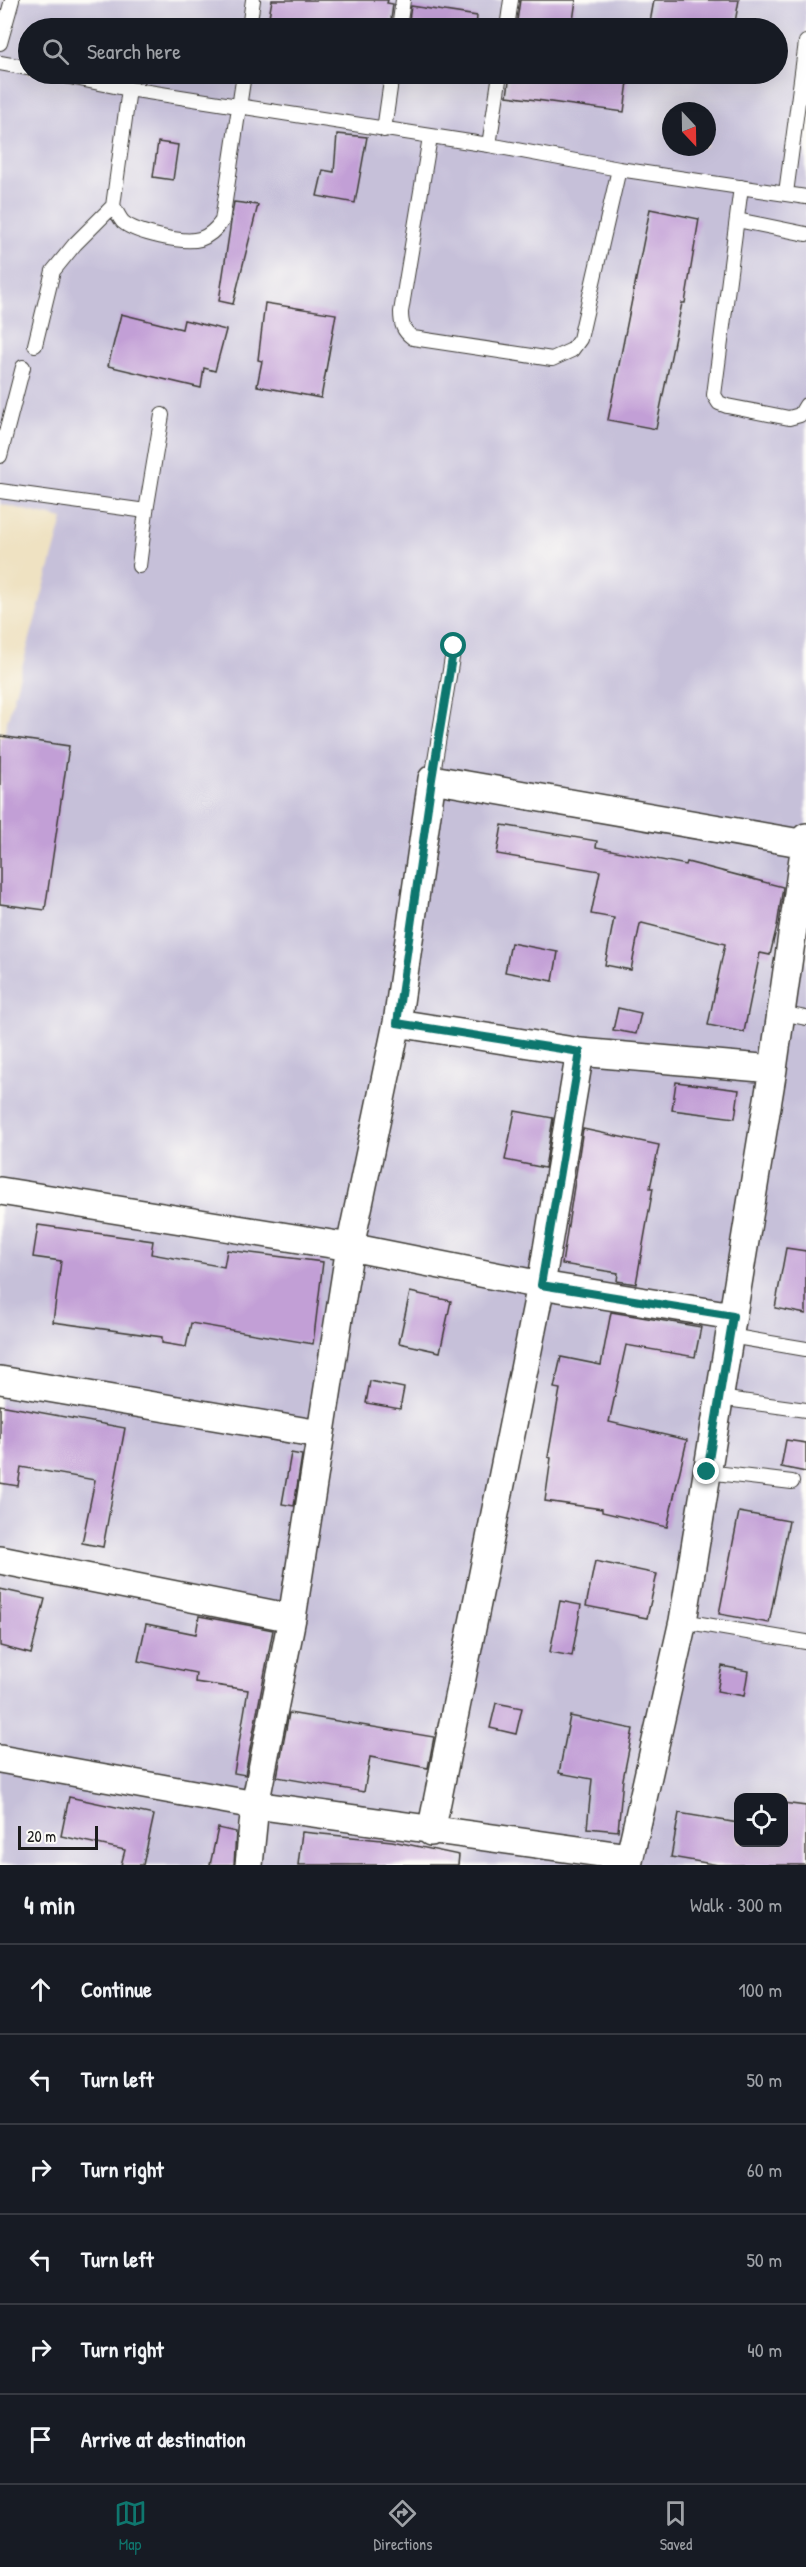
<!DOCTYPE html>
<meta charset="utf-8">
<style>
body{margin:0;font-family:"Patrick Hand",sans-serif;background:#242831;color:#f1f3f6}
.controls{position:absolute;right:18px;bottom:18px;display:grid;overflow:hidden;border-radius:12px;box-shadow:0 6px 24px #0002}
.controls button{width:54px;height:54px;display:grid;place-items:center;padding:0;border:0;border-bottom:2px solid #363941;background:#171b24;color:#f1f3f6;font:30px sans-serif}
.compass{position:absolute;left:662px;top:102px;width:54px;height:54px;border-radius:50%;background:#171b24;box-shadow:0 6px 24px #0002;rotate:158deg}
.scale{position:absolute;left:18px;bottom:15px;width:80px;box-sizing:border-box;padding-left:6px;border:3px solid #1c1c1c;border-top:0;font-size:16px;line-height:21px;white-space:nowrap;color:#1c1c1c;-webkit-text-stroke:4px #fdfcf7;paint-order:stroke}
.stop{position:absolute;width:18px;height:18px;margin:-14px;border:4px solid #0f766e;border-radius:50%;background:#fff}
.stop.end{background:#0f766e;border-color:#fff;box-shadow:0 2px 6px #0008}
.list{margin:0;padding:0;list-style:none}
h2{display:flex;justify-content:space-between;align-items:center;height:78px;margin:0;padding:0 24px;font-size:26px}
h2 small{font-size:20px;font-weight:400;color:#9ea1a6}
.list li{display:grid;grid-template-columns:39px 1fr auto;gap:18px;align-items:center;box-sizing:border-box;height:90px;padding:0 24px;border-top:2px solid #363941}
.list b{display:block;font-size:22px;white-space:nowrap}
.list em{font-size:20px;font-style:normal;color:#9ea1a6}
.icon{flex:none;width:33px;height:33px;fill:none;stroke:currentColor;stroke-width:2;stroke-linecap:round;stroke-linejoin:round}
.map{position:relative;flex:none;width:806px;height:1865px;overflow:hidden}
.search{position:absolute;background:#171b24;box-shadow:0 6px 24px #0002;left:18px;right:18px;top:18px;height:66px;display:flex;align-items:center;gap:15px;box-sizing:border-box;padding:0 21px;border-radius:33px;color:#9ea1a6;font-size:22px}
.sheet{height:618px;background:#171b24}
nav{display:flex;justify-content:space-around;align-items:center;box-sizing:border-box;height:84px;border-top:2px solid #363941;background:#171b24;font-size:16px;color:#9ea1a6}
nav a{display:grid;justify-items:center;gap:3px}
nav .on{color:#0f766e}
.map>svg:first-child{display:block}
.industrial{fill:#c6c0d9;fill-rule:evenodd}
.building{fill:#c29fd6}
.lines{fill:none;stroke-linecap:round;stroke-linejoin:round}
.service-casing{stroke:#3c3a35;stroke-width:16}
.minor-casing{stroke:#3c3a35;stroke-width:30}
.service{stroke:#fff;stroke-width:14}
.minor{stroke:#fff;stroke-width:27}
.route{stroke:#0f766e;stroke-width:8}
</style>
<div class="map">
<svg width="806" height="1865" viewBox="0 0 806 1865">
<rect width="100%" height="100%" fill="#fdfcf7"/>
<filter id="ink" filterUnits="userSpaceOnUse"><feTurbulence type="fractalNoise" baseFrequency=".0167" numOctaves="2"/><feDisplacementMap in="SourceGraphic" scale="12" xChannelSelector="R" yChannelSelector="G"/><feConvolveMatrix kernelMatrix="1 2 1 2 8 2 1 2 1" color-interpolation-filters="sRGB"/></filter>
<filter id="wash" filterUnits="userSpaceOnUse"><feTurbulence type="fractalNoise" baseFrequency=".008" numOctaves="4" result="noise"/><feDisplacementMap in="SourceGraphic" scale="24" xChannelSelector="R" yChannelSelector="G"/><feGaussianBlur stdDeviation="1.35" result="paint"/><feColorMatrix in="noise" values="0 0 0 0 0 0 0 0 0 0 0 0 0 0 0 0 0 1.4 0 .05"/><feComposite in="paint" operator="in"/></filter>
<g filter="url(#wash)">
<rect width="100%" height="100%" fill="#efe2c2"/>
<path class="industrial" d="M 0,0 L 806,0 L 806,1865 L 0,1865 L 0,747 L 63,519 L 0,504 ZM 28,28 L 778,28 L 778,74 L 28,74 ZM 671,111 L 707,111 L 707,147 L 671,147 ZM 738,1798 L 784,1798 L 784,1842 L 738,1842 Z"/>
<g id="blocks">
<path class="building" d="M 272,0 L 388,0 L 387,3 L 393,4 L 390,28 L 267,28 Z
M 520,0 L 576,0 L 572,28 L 516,28 Z
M 654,0 L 739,0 L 734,28 L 649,28 Z
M 411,6 L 477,16 L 476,28 L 408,28 Z
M 510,74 L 629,74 L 624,112 L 507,96 Z
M 337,134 L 367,137 L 355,203 L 317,196 L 323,170 L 334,172 Z
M 158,142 L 178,145 L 173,180 L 153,177 Z
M 234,202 L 258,205 L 233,304 L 219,301 Z
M 650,209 L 699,219 L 685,303 L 682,303 L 656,429 L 608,420 Z
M 265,303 L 336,314 L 321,398 L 257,386 L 262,361 L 258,360 Z
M 121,314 L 182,329 L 184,320 L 226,330 L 215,371 L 204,368 L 201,388 L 108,366 Z
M 0,736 L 69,746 L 45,910 L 0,904 Z
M 502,825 L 597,841 L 596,847 L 686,865 L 687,862 L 783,887 L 777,926 L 770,955 L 760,953 L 744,1032 L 708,1025 L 725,944 L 642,923 L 640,924 L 631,970 L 605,965 L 614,918 L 591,914 L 600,871 L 497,854 Z
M 511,943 L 558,952 L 553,981 L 505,972 Z
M 618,1008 L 641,1013 L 636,1034 L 613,1030 Z
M 676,1082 L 739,1090 L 735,1118 L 672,1110 Z
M 515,1111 L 553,1118 L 545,1168 L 505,1160 Z
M 583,1129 L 659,1145 L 650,1188 L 653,1188 L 636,1284 L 617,1281 L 618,1273 L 562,1264 Z
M 38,1225 L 153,1241 L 151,1254 L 224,1267 L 227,1250 L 323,1262 L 313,1344 L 191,1323 L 186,1347 L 162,1343 L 162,1337 L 53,1322 L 61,1261 L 33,1257 Z
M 786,1248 L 806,1251 L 806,1314 L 775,1308 Z
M 410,1292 L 451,1301 L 440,1352 L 399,1343 Z
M 611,1312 L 701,1327 L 695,1357 L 626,1345 L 609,1422 L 687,1440 L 667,1527 L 602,1512 L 602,1509 L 545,1501 L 551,1458 L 548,1457 L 560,1389 L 554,1388 L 561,1357 L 601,1365 Z
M 370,1381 L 404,1388 L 400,1409 L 366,1403 Z
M 0,1405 L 125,1428 L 103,1547 L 82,1543 L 95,1480 L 21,1467 L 18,1486 L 0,1483 Z
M 786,1440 L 806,1443 L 806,1472 L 781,1467 Z
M 291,1453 L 302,1455 L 294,1506 L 282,1504 Z
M 739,1512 L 789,1521 L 769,1623 L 719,1614 Z
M 595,1561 L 657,1574 L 647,1618 L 586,1606 Z
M 0,1589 L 45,1599 L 31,1654 L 0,1646 Z
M 560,1601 L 581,1605 L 572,1656 L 550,1652 Z
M 199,1616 L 273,1630 L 245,1775 L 234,1773 L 248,1690 L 195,1682 L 196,1673 L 138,1661 L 146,1624 L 196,1634 Z
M 722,1666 L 748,1671 L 744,1696 L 717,1691 Z
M 496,1703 L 522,1708 L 516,1734 L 490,1728 Z
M 289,1713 L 434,1737 L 428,1768 L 370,1757 L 364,1792 L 277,1777 Z
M 570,1716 L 633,1729 L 623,1779 L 618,1831 L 587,1828 L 592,1779 L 559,1773 Z
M 69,1797 L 154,1815 L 143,1865 L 121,1865 L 125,1850 L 61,1836 Z
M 783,1803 L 806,1806 L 806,1865 L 718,1865 L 671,1857 L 679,1813 L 738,1823 L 738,1842 L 783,1842 Z
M 218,1828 L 236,1832 L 234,1865 L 210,1865 Z
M 302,1832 L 392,1841 L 459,1855 L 458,1865 L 298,1865 Z"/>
</g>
</g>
<g filter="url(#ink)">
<use href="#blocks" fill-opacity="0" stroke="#3c3a35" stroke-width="1.5"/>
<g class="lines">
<g class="service-casing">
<path id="service" d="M 249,28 L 253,0
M 399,28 L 403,0
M 507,28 L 511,0
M 0,43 L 12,0
M 0,63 L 28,68
M 55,74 L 129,89 L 489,145 L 619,169 L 806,197
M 129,89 L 113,206 C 116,210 119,218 123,222 C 136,233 184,244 200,239 C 209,236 217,228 222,221 L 244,74
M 384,130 L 392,74
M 430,137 L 401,312 C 401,324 403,331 413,338 L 552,359 L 572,350 L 580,339 L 619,169
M 489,145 L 500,74
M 741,187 L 714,395 L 719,403 L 727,406 L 789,418 L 800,415 L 806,405
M 786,193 L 806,42
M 737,220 L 806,234
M 35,345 L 53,271 L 75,244 L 113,206
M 0,456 L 23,367
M 0,491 L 146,511 L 162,415
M 139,566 L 146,511
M 432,779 L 454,646
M 781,1013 L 806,1018
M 730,1336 L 806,1349
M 719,1398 L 806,1410
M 707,1472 L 792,1482
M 683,1621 L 806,1642"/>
</g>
<g class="minor-casing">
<path id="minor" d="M 397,1023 L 580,1052 L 773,1069
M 0,1191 L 350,1247 L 541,1285 L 733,1316
M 0,1380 L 320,1434
M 0,1560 L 292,1618
M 0,1759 L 255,1805 L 629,1857
M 431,1832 L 541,1285 L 580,1052
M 249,1865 L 255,1805 L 292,1618 L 350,1247 L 397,1023 L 432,779 L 806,844
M 628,1865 L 683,1621 L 773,1069 L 806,837"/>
</g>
<use href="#service" class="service"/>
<use href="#minor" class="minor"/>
</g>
</g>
<g class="lines" filter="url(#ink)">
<path class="route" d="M 454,646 L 432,779 L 397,1023 L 580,1052 L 541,1285 L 733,1316 L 707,1472"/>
</g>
</svg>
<div class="controls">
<button><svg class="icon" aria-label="locate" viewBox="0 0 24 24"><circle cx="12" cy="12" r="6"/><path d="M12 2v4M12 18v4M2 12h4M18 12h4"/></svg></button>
</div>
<svg class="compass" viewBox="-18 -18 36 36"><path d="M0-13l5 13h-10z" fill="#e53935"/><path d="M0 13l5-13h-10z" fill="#9ea1a6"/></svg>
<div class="scale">20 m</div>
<div class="stop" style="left:454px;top:646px"></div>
<div class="stop end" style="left:707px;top:1472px"></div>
<div class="search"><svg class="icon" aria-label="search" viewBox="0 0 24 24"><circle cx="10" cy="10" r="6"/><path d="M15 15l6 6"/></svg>Search here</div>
</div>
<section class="sheet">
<h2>4 min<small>Walk · 300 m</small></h2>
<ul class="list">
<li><svg class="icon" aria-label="ahead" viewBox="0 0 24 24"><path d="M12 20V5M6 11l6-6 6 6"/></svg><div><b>Continue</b></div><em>100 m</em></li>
<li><svg class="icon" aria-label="left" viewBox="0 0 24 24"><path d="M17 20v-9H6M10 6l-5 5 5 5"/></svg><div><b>Turn left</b></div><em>50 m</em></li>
<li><svg class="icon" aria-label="right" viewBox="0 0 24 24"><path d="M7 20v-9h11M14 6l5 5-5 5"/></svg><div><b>Turn right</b></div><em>60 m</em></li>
<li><svg class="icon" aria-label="left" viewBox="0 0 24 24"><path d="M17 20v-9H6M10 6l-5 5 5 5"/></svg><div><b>Turn left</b></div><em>50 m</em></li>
<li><svg class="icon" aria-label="right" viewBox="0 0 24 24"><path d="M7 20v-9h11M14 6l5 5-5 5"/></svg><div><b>Turn right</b></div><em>40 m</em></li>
<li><svg class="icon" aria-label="arrive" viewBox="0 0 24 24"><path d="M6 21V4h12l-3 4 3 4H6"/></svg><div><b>Arrive at destination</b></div></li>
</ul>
</section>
<nav>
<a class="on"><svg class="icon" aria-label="map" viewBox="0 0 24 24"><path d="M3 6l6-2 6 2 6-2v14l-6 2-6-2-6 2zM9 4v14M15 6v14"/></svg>Map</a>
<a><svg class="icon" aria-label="directions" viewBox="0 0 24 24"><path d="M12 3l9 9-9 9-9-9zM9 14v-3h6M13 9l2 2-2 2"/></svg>Directions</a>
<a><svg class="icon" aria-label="saved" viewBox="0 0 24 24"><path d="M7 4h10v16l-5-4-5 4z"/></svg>Saved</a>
</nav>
